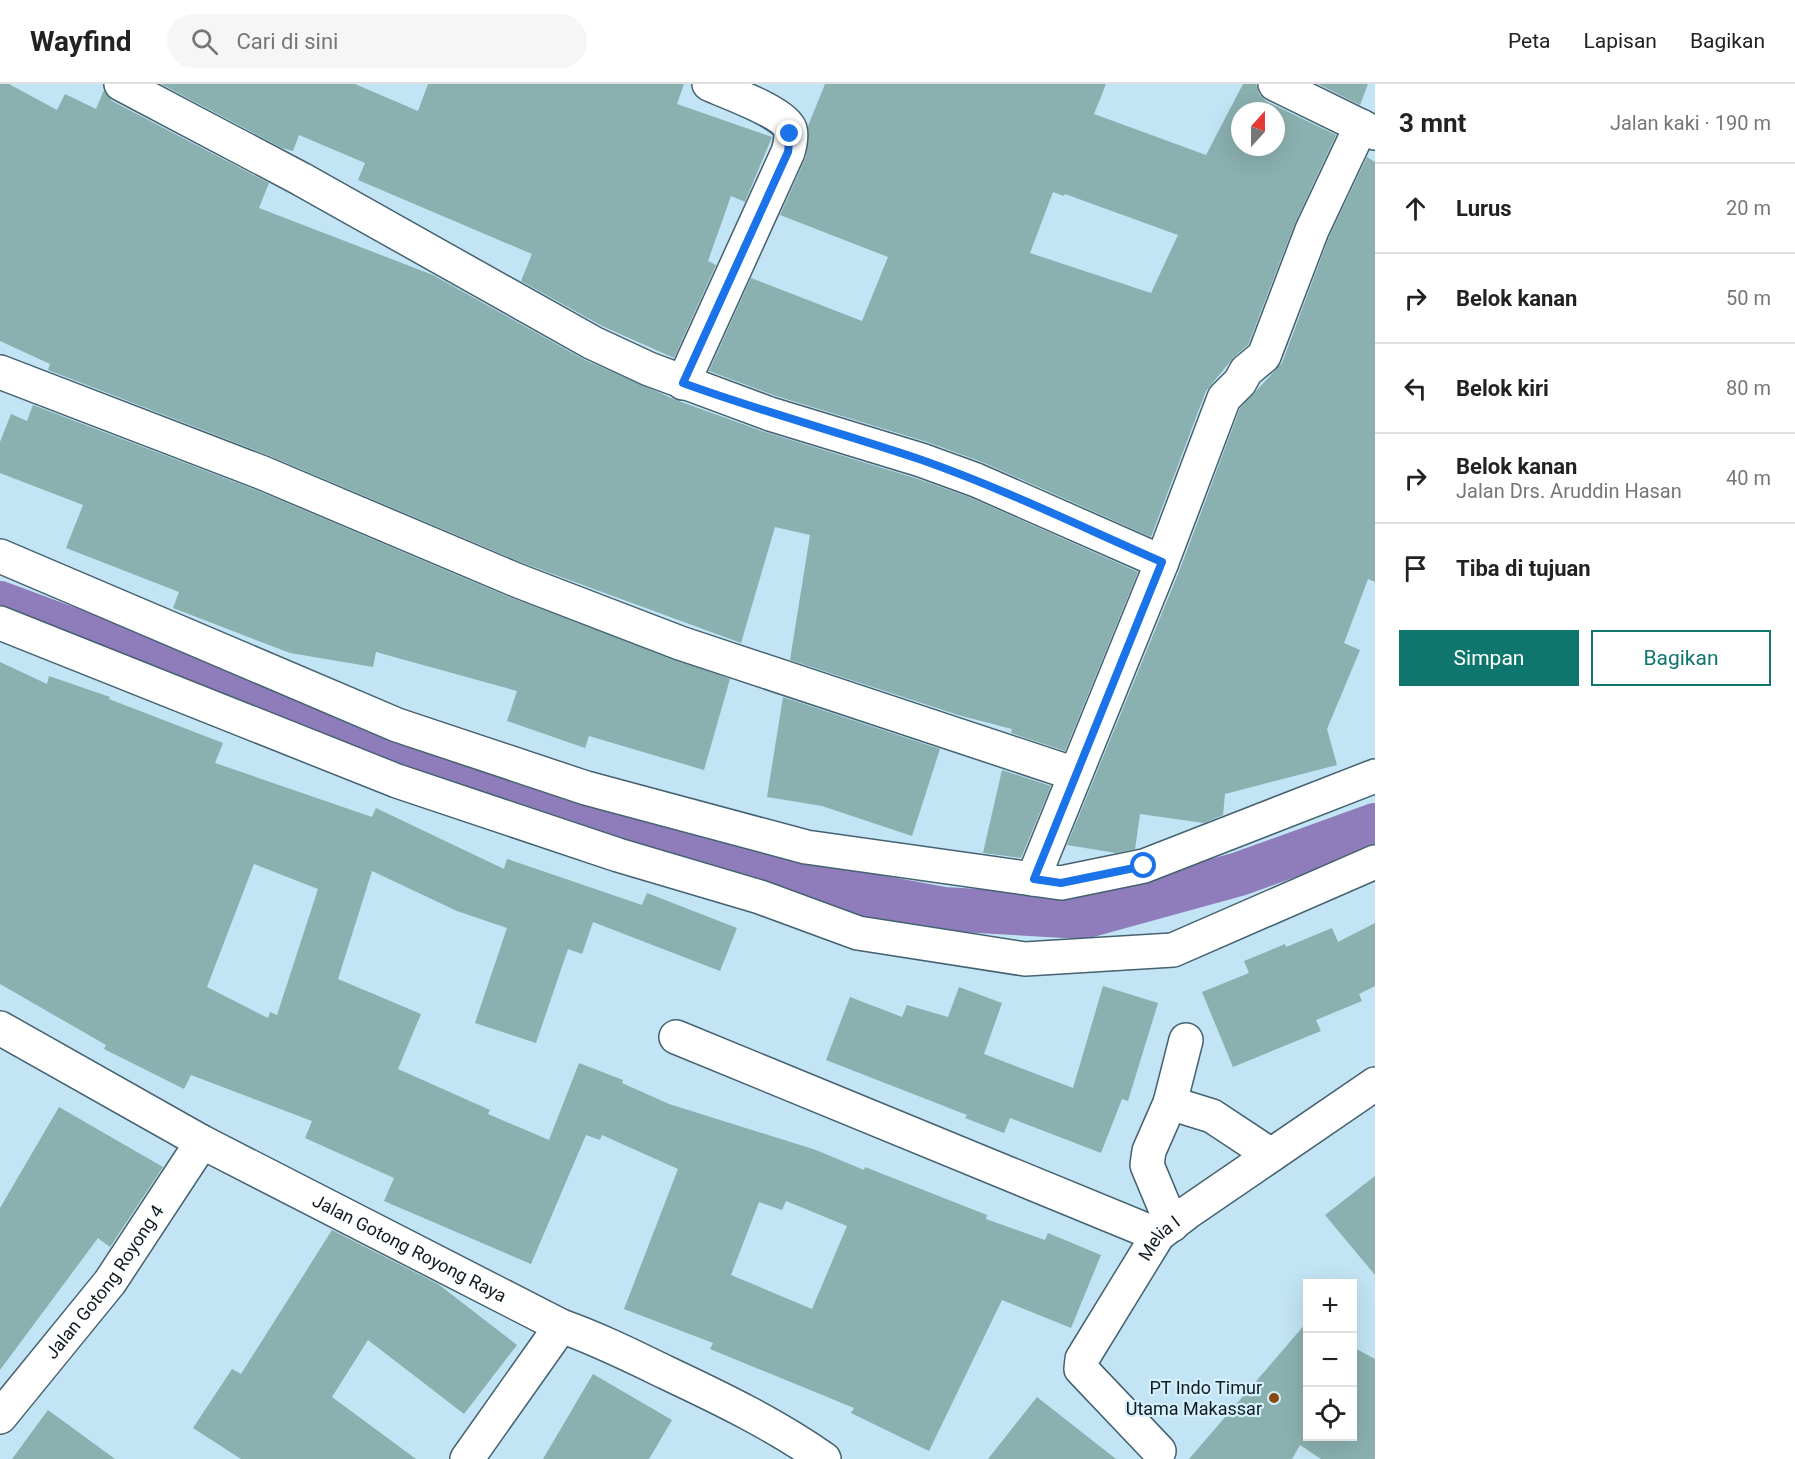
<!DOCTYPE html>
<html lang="id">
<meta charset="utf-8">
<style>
body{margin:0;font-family:Roboto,sans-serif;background:#f6f6f6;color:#222}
.controls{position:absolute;right:18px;bottom:18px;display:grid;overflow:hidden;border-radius:0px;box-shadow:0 6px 24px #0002}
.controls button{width:54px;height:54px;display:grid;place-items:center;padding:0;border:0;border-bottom:2px solid #e0e0e0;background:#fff;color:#222;font:30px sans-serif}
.compass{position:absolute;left:1231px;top:18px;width:54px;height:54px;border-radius:50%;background:#fff;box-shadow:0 6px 24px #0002;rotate:21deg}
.stop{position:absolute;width:18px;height:18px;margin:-14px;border:4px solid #1a73e8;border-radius:50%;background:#fff}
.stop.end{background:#1a73e8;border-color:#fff;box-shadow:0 2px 6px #0008}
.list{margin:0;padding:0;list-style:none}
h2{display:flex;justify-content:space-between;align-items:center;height:78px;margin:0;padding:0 24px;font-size:26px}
h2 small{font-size:20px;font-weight:400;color:#767676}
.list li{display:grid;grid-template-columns:39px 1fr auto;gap:18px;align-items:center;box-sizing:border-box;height:90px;padding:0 24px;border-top:2px solid #e0e0e0}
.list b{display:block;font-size:22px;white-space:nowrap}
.list p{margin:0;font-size:20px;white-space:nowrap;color:#767676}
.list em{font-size:20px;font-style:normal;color:#767676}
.actions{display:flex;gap:12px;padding:18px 24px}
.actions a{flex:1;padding:14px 0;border:2px solid #0f766e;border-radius:0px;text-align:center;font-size:21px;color:#0f766e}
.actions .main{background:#0f766e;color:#fff}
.icon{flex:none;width:33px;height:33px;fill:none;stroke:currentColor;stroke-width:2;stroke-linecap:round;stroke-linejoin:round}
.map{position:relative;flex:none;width:1375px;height:1375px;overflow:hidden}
header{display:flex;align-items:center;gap:36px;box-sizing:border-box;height:84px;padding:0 30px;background:#fff;border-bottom:2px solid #e0e0e0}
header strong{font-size:28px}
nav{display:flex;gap:33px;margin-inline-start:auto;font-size:21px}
.search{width:420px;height:54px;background:#f6f6f6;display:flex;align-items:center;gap:15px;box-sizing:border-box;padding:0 21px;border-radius:33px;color:#767676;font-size:22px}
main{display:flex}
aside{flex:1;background:#fff}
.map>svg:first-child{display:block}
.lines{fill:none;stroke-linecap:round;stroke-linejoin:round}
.canal{stroke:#8e7cbb;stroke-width:44}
.building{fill:#8ab0af;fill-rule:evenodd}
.minor-casing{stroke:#446270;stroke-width:36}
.minor{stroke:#fff;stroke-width:33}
.route{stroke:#1a73e8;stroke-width:8}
.poi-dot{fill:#894a0f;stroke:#d5f0fd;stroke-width:2}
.labels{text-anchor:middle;stroke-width:4.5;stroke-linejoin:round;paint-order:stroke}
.street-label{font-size:18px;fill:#101c22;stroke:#d5f0fd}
.poi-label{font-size:18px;fill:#101c22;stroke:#d5f0fd;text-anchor:end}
</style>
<header>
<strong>Wayfind</strong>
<div class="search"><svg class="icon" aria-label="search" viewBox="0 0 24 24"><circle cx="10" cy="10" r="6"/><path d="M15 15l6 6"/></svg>Cari di sini</div>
<nav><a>Peta</a><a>Lapisan</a><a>Bagikan</a></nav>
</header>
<main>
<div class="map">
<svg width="1375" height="1375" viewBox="0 0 1375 1375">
<rect width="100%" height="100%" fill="#c3e4f4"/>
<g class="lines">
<path class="canal" d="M 0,519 L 272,620 L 434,690 L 755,790 L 943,825 L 1083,833 L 1239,790 L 1375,741"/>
</g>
<path class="building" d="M 0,0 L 9,0 L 57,26 L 65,10 L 96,25 L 104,6 L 112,17 L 269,99 L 259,124 L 433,191 L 585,276 L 676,316 L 765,348 L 915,394 L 969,413 L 1138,488 L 1065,667 L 1011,649 L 1012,645 L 958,631 L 790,576 L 810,451 L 775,443 L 741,559 L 523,479 L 270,372 L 48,286 L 50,280 L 0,257 Z
M 161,0 L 355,0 L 418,27 L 428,0 L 684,0 L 677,20 L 772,53 L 745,118 L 731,112 L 708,177 L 716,181 L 674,274 L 602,242 L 521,197 L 532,170 L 358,96 L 365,79 L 299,51 L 293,67 L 282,64 Z
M 825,0 L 1106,0 L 1094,30 L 1206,71 L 1243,0 L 1256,0 L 1259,10 L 1266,17 L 1336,51 L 1295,139 L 1248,261 L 1234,273 L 1206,307 L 1151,453 L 982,378 L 927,358 L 776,312 L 709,287 L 751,194 L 862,237 L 888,173 L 780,131 L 806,73 L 808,42 ZM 1240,27 L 1276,27 L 1276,63 L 1240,63 ZM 1053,108 L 1064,112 L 1065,110 L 1178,151 L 1151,209 L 1030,169 Z
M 1318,0 L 1368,0 L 1360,21 Z
M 1367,73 L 1375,78 L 1375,498 L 1368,495 L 1344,559 L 1360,566 L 1327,645 L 1337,681 L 1225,710 L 1223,731 L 1204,739 L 1140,730 L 1135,765 L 1116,769 L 1067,761 L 1180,485 L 1240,324 L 1282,279 L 1329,153 Z
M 33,321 L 256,406 L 509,513 L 730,595 L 704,686 L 589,652 L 585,664 L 507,637 L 517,607 L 376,568 L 373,583 L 290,569 L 173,524 L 179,508 L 66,464 L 83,421 L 0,389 L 0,358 L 11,330 L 27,337 Z
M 0,578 L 47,600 L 49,592 L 110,613 L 109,615 L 223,659 L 215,679 L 372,733 L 376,724 L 504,785 L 507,775 L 642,821 L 647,809 L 737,844 L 720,887 L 593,838 L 582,870 L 568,865 L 536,959 L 475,939 L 507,844 L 457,827 L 372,787 L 338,895 L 421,930 L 398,985 L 490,1026 L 488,1030 L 549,1056 L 579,979 L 623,996 L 622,999 L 669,1020 L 816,1066 L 864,1086 L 865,1083 L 987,1131 L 986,1135 L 1045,1156 L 1048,1149 L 1101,1171 L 1071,1244 L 1002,1216 L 929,1367 L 851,1329 L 854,1324 L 710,1265 L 713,1259 L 624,1225 L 678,1085 L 602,1051 L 600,1056 L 586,1051 L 531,1180 L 384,1117 L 394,1094 L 305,1054 L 312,1037 L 191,991 L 184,1005 L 104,965 L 106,961 L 0,900 ZM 254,780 L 318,805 L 277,931 L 270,928 L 268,934 L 207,903 ZM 786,1117 L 847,1142 L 812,1225 L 731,1191 L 759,1118 L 782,1126 Z
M 783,613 L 940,665 L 912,752 L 822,722 L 767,713 Z
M 1002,686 L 1051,702 L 1021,774 L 983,769 Z
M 1375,839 L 1375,902 L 1359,910 L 1362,917 L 1316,936 L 1321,947 L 1233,983 L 1202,908 L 1249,889 L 1244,877 L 1285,860 L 1286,863 L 1332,844 L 1338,858 Z
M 1103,902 L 1158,919 L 1128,1017 L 1122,1015 L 1101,1069 L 1010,1034 L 1004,1049 L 965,1034 L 967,1031 L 826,976 L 850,913 L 902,933 L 907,921 L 948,933 L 959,903 L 1002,919 L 984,970 L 1073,1004 Z
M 59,1023 L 163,1083 L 110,1163 L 98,1154 L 0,1286 L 0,1124 Z
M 1375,1092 L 1375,1191 L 1325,1131 Z
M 332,1146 L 438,1200 L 517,1261 L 464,1330 L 368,1256 L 332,1313 L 416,1375 L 241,1375 L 193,1344 L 232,1285 L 241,1290 Z
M 1307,1238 L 1308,1353 L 1353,1353 L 1353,1263 L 1375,1275 L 1375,1375 L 1321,1375 L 1300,1361 L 1292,1375 L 1189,1375 Z
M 593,1290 L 672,1336 L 649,1375 L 543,1375 Z
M 1037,1313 L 1116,1375 L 988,1375 Z
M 48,1326 L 115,1375 L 12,1375 Z"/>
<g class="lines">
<g class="minor-casing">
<g id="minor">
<path d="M 121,0 L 301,95 L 593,259 L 649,285 L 770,330 L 921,376 L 976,396 L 1162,478"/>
<path d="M 1275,0 L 1375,49"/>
<path d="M 0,288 L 263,389 L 516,496 L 680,559 L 1075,690"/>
<path d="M 683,299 L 788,68 C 790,61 792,52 790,45 C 784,28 726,8 709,0"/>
<path d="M 0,472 L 397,641 L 586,704 L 806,763 L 1061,799 L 1144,782 L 1375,692"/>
<path d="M 0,539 L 397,697 L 618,771 L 760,813 L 858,849 L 1025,875 L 1173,866 L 1375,778"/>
<path d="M 1033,795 L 1162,478 L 1224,314 L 1240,298 L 1246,287 L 1264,272 L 1312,146 L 1361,42"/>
<path id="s1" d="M 0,944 L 202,1058 L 561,1242 C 598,1255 632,1272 667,1289 C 722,1315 774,1340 824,1375"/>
<path d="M 676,953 L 1158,1151"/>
<path d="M 1170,1019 L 1212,1032 L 1271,1071"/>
<path d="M 1172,1141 L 1147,1081 L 1149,1067 L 1170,1019 L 1186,956"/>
<path id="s2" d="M 0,1333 L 110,1198 L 202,1058"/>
<path id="s3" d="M 1159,1367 L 1081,1285 L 1082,1275 L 1158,1151 L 1188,1128 L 1375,1000"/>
<path d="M 467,1375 L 561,1242"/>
</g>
</g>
<use href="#minor" class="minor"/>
</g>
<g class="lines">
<path class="route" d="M 790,50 L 788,68 L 683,299 C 762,328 843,349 922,376 C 1004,405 1082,443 1162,478 L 1034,795 L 1061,799 L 1144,782"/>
</g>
<circle class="poi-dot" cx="1274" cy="1314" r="6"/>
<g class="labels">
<g class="street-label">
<text dy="6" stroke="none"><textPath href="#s3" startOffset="267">Melia I</textPath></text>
<text dy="6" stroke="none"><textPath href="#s1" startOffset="465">Jalan Gotong Royong Raya</textPath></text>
<text dy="6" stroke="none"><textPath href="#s2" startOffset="171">Jalan Gotong Royong 4</textPath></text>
</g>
<g class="poi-label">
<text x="1262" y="1310">PT Indo Timur<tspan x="1262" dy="21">Utama Makassar</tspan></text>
</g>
</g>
</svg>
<div class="controls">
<button>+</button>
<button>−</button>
<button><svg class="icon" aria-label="locate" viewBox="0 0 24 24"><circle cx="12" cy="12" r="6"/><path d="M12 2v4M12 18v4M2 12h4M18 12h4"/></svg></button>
</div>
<svg class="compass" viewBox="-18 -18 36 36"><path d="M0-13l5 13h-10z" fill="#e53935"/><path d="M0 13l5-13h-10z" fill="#767676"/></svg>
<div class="stop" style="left:1144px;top:782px"></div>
<div class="stop end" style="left:790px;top:50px"></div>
</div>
<aside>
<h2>3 mnt<small>Jalan kaki · 190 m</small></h2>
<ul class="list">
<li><svg class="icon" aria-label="ahead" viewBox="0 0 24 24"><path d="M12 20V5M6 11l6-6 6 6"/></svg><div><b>Lurus</b></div><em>20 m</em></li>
<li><svg class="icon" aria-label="right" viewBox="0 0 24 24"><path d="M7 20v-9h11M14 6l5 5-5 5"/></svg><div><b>Belok kanan</b></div><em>50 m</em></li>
<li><svg class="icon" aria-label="left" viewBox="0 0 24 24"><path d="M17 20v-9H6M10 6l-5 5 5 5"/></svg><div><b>Belok kiri</b></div><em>80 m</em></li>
<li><svg class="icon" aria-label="right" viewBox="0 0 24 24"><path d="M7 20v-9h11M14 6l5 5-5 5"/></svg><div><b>Belok kanan</b><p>Jalan Drs. Aruddin Hasan</p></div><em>40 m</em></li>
<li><svg class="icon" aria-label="arrive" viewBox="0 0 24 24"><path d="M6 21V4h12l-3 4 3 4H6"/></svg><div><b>Tiba di tujuan</b></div></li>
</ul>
<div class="actions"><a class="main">Simpan</a><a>Bagikan</a></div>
</aside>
</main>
